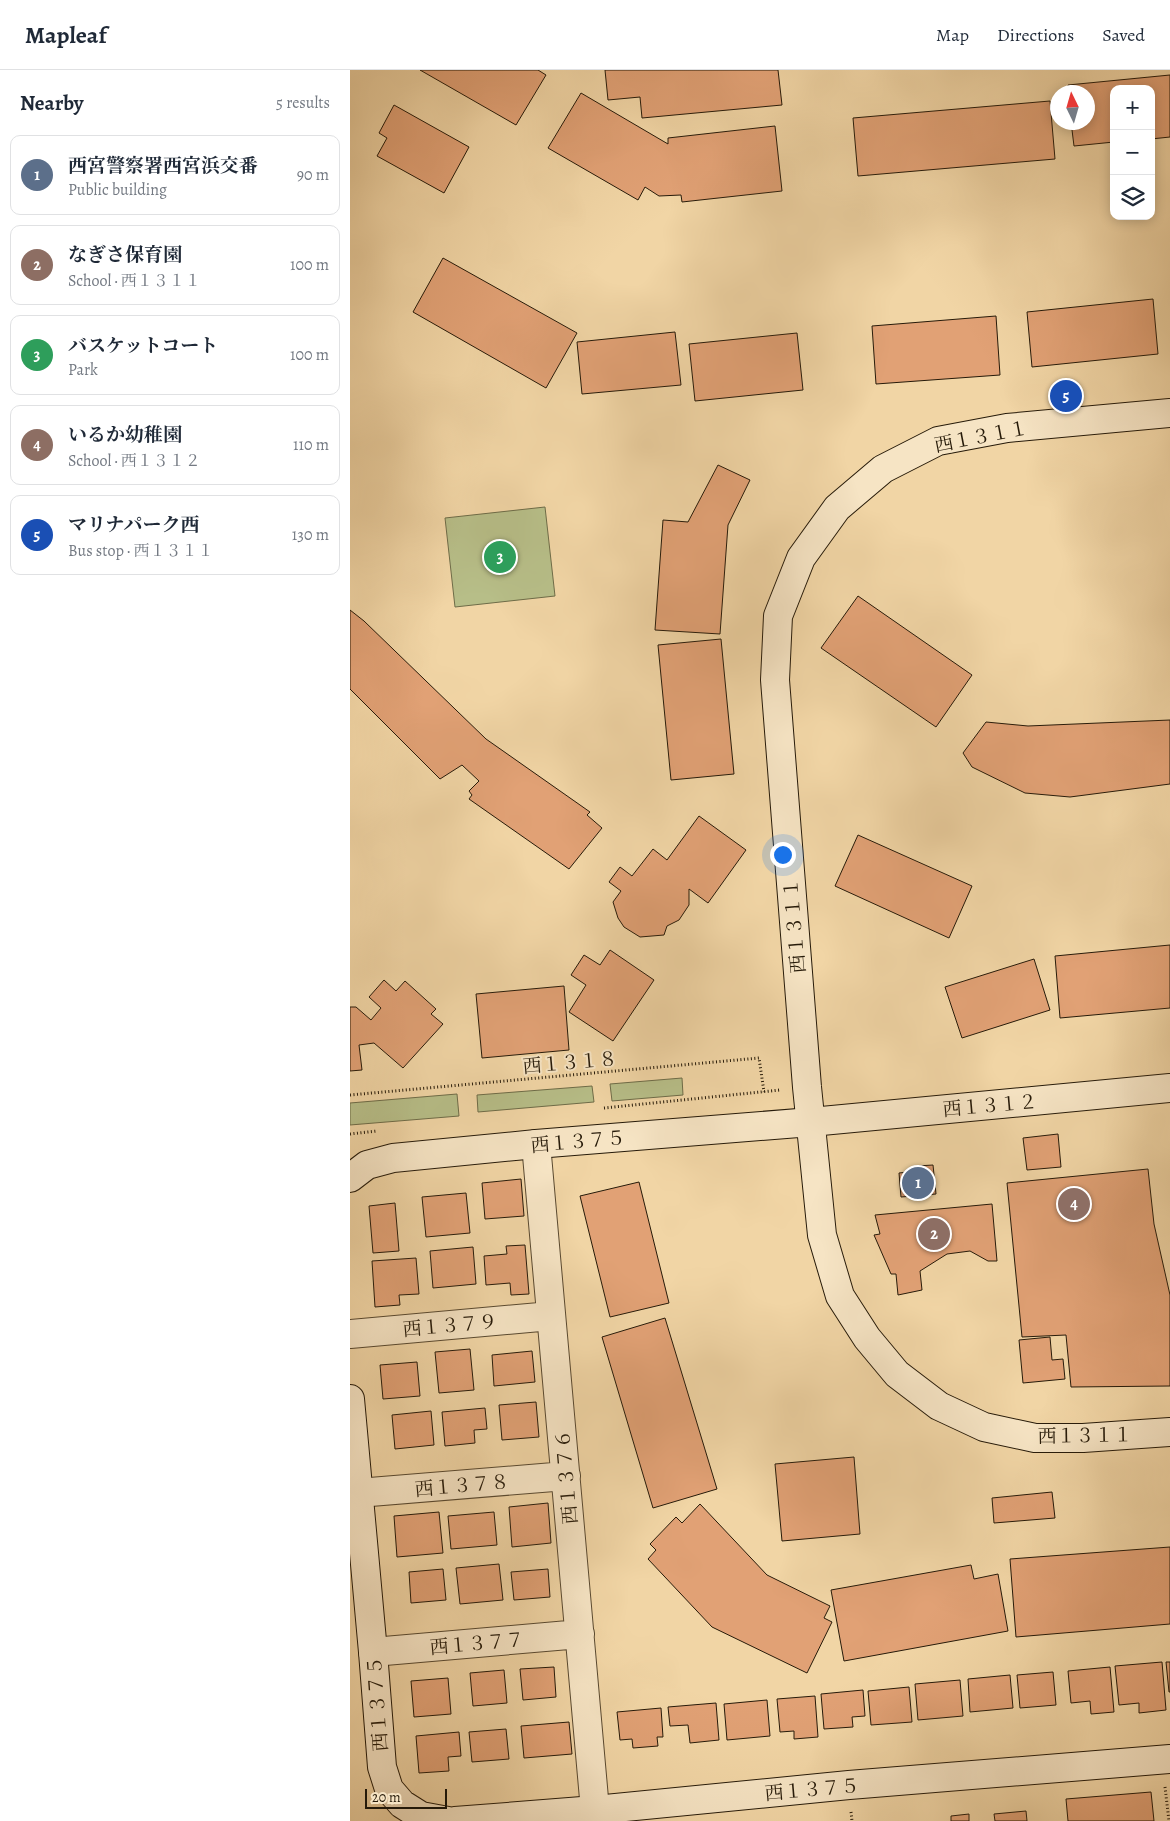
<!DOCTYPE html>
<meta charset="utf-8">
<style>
body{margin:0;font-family:Alegreya,"Noto Serif JP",serif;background:#f6f6f7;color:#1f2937}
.controls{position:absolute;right:15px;top:15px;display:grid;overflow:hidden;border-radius:10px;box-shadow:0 2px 12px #0003}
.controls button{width:45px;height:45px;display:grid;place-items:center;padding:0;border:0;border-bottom:1px solid #e0e1e3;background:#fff;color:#1f2937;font:25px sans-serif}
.compass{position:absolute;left:700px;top:15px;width:45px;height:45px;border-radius:50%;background:#fff;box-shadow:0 2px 12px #0003;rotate:355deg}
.scale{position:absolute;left:15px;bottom:12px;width:82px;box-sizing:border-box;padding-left:5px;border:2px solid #261a09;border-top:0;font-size:14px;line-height:18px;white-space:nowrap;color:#261a09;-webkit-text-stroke:4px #f6e4c4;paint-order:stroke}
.you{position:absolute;left:432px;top:784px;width:18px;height:18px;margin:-12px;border:4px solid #fff;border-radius:50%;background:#1a73e8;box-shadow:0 0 0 8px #1a73e833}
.badge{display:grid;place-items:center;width:32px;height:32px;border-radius:50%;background:#8f2418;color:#fff;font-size:16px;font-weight:700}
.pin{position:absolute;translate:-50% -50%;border:2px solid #fff;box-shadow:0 1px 5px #0006}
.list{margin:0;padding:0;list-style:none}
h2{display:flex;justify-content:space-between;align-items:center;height:65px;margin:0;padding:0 20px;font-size:21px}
h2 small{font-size:16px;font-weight:400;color:#747a83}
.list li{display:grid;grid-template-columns:32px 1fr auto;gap:15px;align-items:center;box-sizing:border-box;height:80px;margin:0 10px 10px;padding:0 10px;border:1px solid #e0e1e3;border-radius:10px}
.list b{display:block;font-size:19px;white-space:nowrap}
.list p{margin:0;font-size:16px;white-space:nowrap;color:#747a83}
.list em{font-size:16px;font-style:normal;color:#747a83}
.icon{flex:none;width:28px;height:28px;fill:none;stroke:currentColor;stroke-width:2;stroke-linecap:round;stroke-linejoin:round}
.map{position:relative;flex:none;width:820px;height:1751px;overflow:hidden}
header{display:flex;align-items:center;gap:30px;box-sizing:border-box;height:70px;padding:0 25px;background:#fff;border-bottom:1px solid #e0e1e3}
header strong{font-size:24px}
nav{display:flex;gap:28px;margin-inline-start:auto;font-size:18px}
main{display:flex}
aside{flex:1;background:#fff}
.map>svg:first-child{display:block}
.green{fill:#b7be88;stroke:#6e6c48}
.building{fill:#e1a175;stroke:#261a09}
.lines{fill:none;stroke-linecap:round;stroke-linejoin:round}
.street-casing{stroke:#594930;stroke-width:30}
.secondary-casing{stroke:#261a09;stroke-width:30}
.path{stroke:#261a09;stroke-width:3;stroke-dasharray:1 2.5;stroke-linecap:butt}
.street{stroke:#f6e4c4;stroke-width:28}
.secondary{stroke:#f6e4c4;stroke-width:28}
.labels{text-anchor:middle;stroke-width:4;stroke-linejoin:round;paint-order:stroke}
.street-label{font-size:19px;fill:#261a09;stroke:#f6e4c4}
</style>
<header>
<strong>Mapleaf</strong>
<nav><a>Map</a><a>Directions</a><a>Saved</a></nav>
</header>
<main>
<aside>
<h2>Nearby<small>5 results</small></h2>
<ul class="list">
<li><span class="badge" style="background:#5c6f8a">1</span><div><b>西宮警察署西宮浜交番</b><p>Public building</p></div><em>90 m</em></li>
<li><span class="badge" style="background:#8d6e63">2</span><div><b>なぎさ保育園</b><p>School · 西１３１１</p></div><em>100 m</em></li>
<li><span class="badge" style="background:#2e9e5b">3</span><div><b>バスケットコート</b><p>Park</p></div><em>100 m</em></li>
<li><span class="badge" style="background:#8d6e63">4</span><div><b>いるか幼稚園</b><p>School · 西１３１２</p></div><em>110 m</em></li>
<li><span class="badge" style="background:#1a4fb4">5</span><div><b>マリナパーク西</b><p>Bus stop · 西１３１１</p></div><em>130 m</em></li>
</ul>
</aside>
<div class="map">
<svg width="820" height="1751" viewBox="0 0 820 1751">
<rect width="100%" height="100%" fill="#f1d5a5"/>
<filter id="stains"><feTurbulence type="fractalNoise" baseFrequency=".004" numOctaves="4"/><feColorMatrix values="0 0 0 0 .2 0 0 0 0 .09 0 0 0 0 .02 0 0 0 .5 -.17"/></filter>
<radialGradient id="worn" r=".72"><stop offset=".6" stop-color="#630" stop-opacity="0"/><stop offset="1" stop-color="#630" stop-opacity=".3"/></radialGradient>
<path class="green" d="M 195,437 L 205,526 L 105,537 L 95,448 Z
M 332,1008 L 333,1025 L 262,1031 L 260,1014 Z
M 242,1016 L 244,1032 L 128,1042 L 127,1025 Z
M 107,1024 L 109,1046 L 0,1055 L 0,1033 Z"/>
<path class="building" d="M 70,0 L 188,0 L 196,5 L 166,55 Z
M 255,0 L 428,0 L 432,35 L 292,48 L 290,27 L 258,30 Z
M 820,5 L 820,67 L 801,69 L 801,19 L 764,19 L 764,72 L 724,76 L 721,52 L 738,52 L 738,22 L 719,22 L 718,15 Z
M 231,23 L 318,74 L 318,68 L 425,56 L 432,121 L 332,132 L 331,125 L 309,126 L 295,117 L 288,130 L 198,78 Z
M 700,31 L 705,89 L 508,106 L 503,48 Z
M 44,35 L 119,77 L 94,123 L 27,86 L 37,68 L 29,63 Z
M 93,188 L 227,263 L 196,318 L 63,242 Z
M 803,229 L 808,284 L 682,297 L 677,242 Z
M 646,246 L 650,305 L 526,314 L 522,256 Z
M 325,262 L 331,315 L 232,324 L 227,272 Z
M 447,263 L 453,320 L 345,331 L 339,274 Z
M 368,395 L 400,410 L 378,455 L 370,564 L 305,560 L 313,450 L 338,452 Z
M 508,526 L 622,605 L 586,657 L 471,578 Z
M 0,540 L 14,551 L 136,669 L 240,742 L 237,745 L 252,758 L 219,799 L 119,729 L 122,725 L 119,721 L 129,711 L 112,695 L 90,709 L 0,619 Z
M 371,569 L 384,704 L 321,710 L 308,575 Z
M 820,650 L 820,714 L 720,727 L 675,723 L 622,697 L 613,683 L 636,652 L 678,656 Z
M 349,746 L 396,780 L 358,833 L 339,819 L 339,835 L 329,850 L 317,856 L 314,865 L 290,867 L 274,857 L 268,848 L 263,832 L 271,821 L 259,812 L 270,797 L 282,806 L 303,779 L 317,790 Z
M 508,765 L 622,816 L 599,868 L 485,816 Z
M 820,875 L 820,938 L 710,948 L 705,886 Z
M 260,880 L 304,910 L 263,971 L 219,942 L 236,915 L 221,905 L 234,885 L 250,895 Z
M 684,889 L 700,940 L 612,968 L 595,917 Z
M 34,910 L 46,921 L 55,911 L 86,939 L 81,944 L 93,954 L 53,998 L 24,973 L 9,975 L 12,1000 L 0,1001 L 0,937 L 6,937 L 21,950 L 31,938 L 19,927 Z
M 214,916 L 219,980 L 132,988 L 126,924 Z
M 708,1064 L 711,1097 L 677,1100 L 673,1068 Z
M 583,1095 L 586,1124 L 551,1127 L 549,1103 L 567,1101 L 567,1096 Z
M 798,1099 L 804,1154 L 820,1225 L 820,1316 L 721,1317 L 716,1265 L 672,1267 L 657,1113 Z
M 171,1109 L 174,1146 L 135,1149 L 132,1113 Z
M 289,1112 L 319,1233 L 260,1247 L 230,1126 Z
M 116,1123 L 120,1163 L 76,1167 L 72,1127 Z
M 45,1133 L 49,1181 L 23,1183 L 19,1136 Z
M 642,1134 L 647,1191 L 638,1191 L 620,1181 L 597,1184 L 570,1201 L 572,1220 L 548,1225 L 546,1204 L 541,1204 L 524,1165 L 530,1164 L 525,1145 Z
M 175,1175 L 179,1224 L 161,1225 L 160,1213 L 136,1215 L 134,1186 L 157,1184 L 156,1176 Z
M 123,1177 L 126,1214 L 83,1218 L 80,1181 Z
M 66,1188 L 69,1224 L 49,1225 L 50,1235 L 25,1237 L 22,1191 Z
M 315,1248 L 367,1419 L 303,1438 L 252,1267 Z
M 700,1267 L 702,1290 L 713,1289 L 715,1309 L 673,1313 L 669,1270 Z
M 120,1279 L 124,1320 L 89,1323 L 85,1282 Z
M 182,1281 L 185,1312 L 144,1316 L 142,1285 Z
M 67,1292 L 70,1326 L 33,1329 L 30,1295 Z
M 186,1332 L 189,1367 L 152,1370 L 149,1335 Z
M 135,1338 L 137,1359 L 124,1360 L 125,1373 L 95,1376 L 92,1342 Z
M 81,1341 L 84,1375 L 45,1379 L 42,1345 Z
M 504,1387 L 510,1464 L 432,1471 L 425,1394 Z
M 702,1422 L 705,1448 L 644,1453 L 642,1428 Z
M 198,1433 L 201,1473 L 162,1477 L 159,1437 Z
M 350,1434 L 417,1505 L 480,1536 L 474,1548 L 482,1552 L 457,1603 L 362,1557 L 298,1489 L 306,1480 L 300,1474 L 326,1447 L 332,1453 Z
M 89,1442 L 93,1483 L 47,1487 L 44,1446 Z
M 144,1442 L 147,1475 L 101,1479 L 98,1446 Z
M 820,1477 L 820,1554 L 666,1567 L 660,1489 Z
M 149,1494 L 153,1530 L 110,1534 L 106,1498 Z
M 621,1495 L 624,1509 L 648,1504 L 658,1561 L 494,1591 L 481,1520 Z
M 93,1499 L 96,1530 L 61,1533 L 59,1502 Z
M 198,1499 L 200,1527 L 164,1530 L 161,1502 Z
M 812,1592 L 816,1640 L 789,1643 L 789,1633 L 769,1635 L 765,1596 Z
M 816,1592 L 820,1592 L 820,1622 L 819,1622 Z
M 204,1597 L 206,1627 L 173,1630 L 170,1599 Z
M 760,1597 L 764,1642 L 741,1644 L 740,1631 L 721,1633 L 718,1601 Z
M 154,1600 L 157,1633 L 123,1636 L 120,1603 Z
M 703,1602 L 706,1635 L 670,1638 L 667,1605 Z
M 660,1605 L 663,1638 L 620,1642 L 618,1609 Z
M 98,1608 L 101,1644 L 64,1647 L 61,1611 Z
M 610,1610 L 613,1646 L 568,1650 L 565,1614 Z
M 559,1617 L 562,1652 L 521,1655 L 518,1621 Z
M 513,1620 L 515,1646 L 502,1647 L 503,1657 L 474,1659 L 471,1624 Z
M 465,1626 L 468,1667 L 444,1669 L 444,1661 L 430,1662 L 427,1629 Z
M 417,1630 L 420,1666 L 377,1670 L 374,1634 Z
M 366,1633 L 369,1670 L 340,1673 L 338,1655 L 320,1656 L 318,1637 Z
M 311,1638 L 313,1667 L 307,1667 L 308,1676 L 283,1678 L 282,1669 L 270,1670 L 267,1642 Z
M 219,1652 L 222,1684 L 174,1688 L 171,1656 Z
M 156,1659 L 159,1689 L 122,1692 L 119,1662 Z
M 109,1662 L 111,1686 L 98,1687 L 99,1701 L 69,1703 L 66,1666 Z
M 801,1722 L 804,1751 L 718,1751 L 716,1729 Z
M 676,1741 L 677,1751 L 645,1751 L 644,1744 Z
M 619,1744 L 619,1751 L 601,1751 L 601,1746 Z"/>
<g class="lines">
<g class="street-casing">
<path id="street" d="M 186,1074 L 245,1740
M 0,1264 L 201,1246
M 8,1423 L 216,1406
M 23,1582 L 230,1564"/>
</g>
<g class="secondary-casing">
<path id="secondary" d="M 820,343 L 657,358 L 588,371 L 533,399 L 487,438 L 451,488 L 428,546 L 425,610 L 457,1017 L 472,1165 L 490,1226 L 517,1268 L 547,1304 L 589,1336 L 634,1357 L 685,1368 L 733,1368 L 820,1362
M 0,1108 L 17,1095 L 43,1088 L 186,1074 L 461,1052 L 820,1018
M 0,1329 L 23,1582 L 32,1697 L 39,1719 L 52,1734 L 71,1746 L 98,1751
M 105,1751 L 245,1740 L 499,1715 L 820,1689"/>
</g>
<path class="path" d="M 0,1025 L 409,988 L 414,1022
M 254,1038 L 430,1020
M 0,1064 L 27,1061
M 815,1717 L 819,1751
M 501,1742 L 502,1751"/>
<use href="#street" class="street"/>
<use href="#secondary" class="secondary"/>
</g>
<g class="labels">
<g class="street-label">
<text transform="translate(631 366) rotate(-11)" y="7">西１３１１</text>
<text transform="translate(444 856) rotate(-95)" y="7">西１３１１</text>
<text transform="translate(220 992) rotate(-5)" y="7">西１３１８</text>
<text transform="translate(640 1035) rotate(-5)" y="7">西１３１２</text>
<text transform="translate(228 1071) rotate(-5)" y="7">西１３７５</text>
<text transform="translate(100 1255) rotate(-5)" y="7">西１３７９</text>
<text transform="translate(735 1365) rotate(-1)" y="7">西１３１１</text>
<text transform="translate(216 1407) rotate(-95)" y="7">西１３７６</text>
<text transform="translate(112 1415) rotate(-5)" y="7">西１３７８</text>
<text transform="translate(127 1573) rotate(-5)" y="7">西１３７７</text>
<text transform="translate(27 1634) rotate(-94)" y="7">西１３７５</text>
<text transform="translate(462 1719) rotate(-5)" y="7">西１３７５</text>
</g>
</g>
<rect width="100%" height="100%" filter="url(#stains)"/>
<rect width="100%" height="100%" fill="url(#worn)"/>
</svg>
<div class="controls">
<button>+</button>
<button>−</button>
<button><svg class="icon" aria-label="layers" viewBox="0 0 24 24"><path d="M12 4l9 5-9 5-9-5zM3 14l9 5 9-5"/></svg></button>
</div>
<svg class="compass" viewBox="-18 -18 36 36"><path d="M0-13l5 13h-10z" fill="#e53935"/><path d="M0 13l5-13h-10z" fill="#747a83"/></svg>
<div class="scale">20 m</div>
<div class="you"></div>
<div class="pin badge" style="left:568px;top:1113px;background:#5c6f8a">1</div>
<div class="pin badge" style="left:584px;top:1164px;background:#8d6e63">2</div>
<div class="pin badge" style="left:150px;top:487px;background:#2e9e5b">3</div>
<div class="pin badge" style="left:724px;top:1134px;background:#8d6e63">4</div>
<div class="pin badge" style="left:716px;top:326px;background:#1a4fb4">5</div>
</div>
</main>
